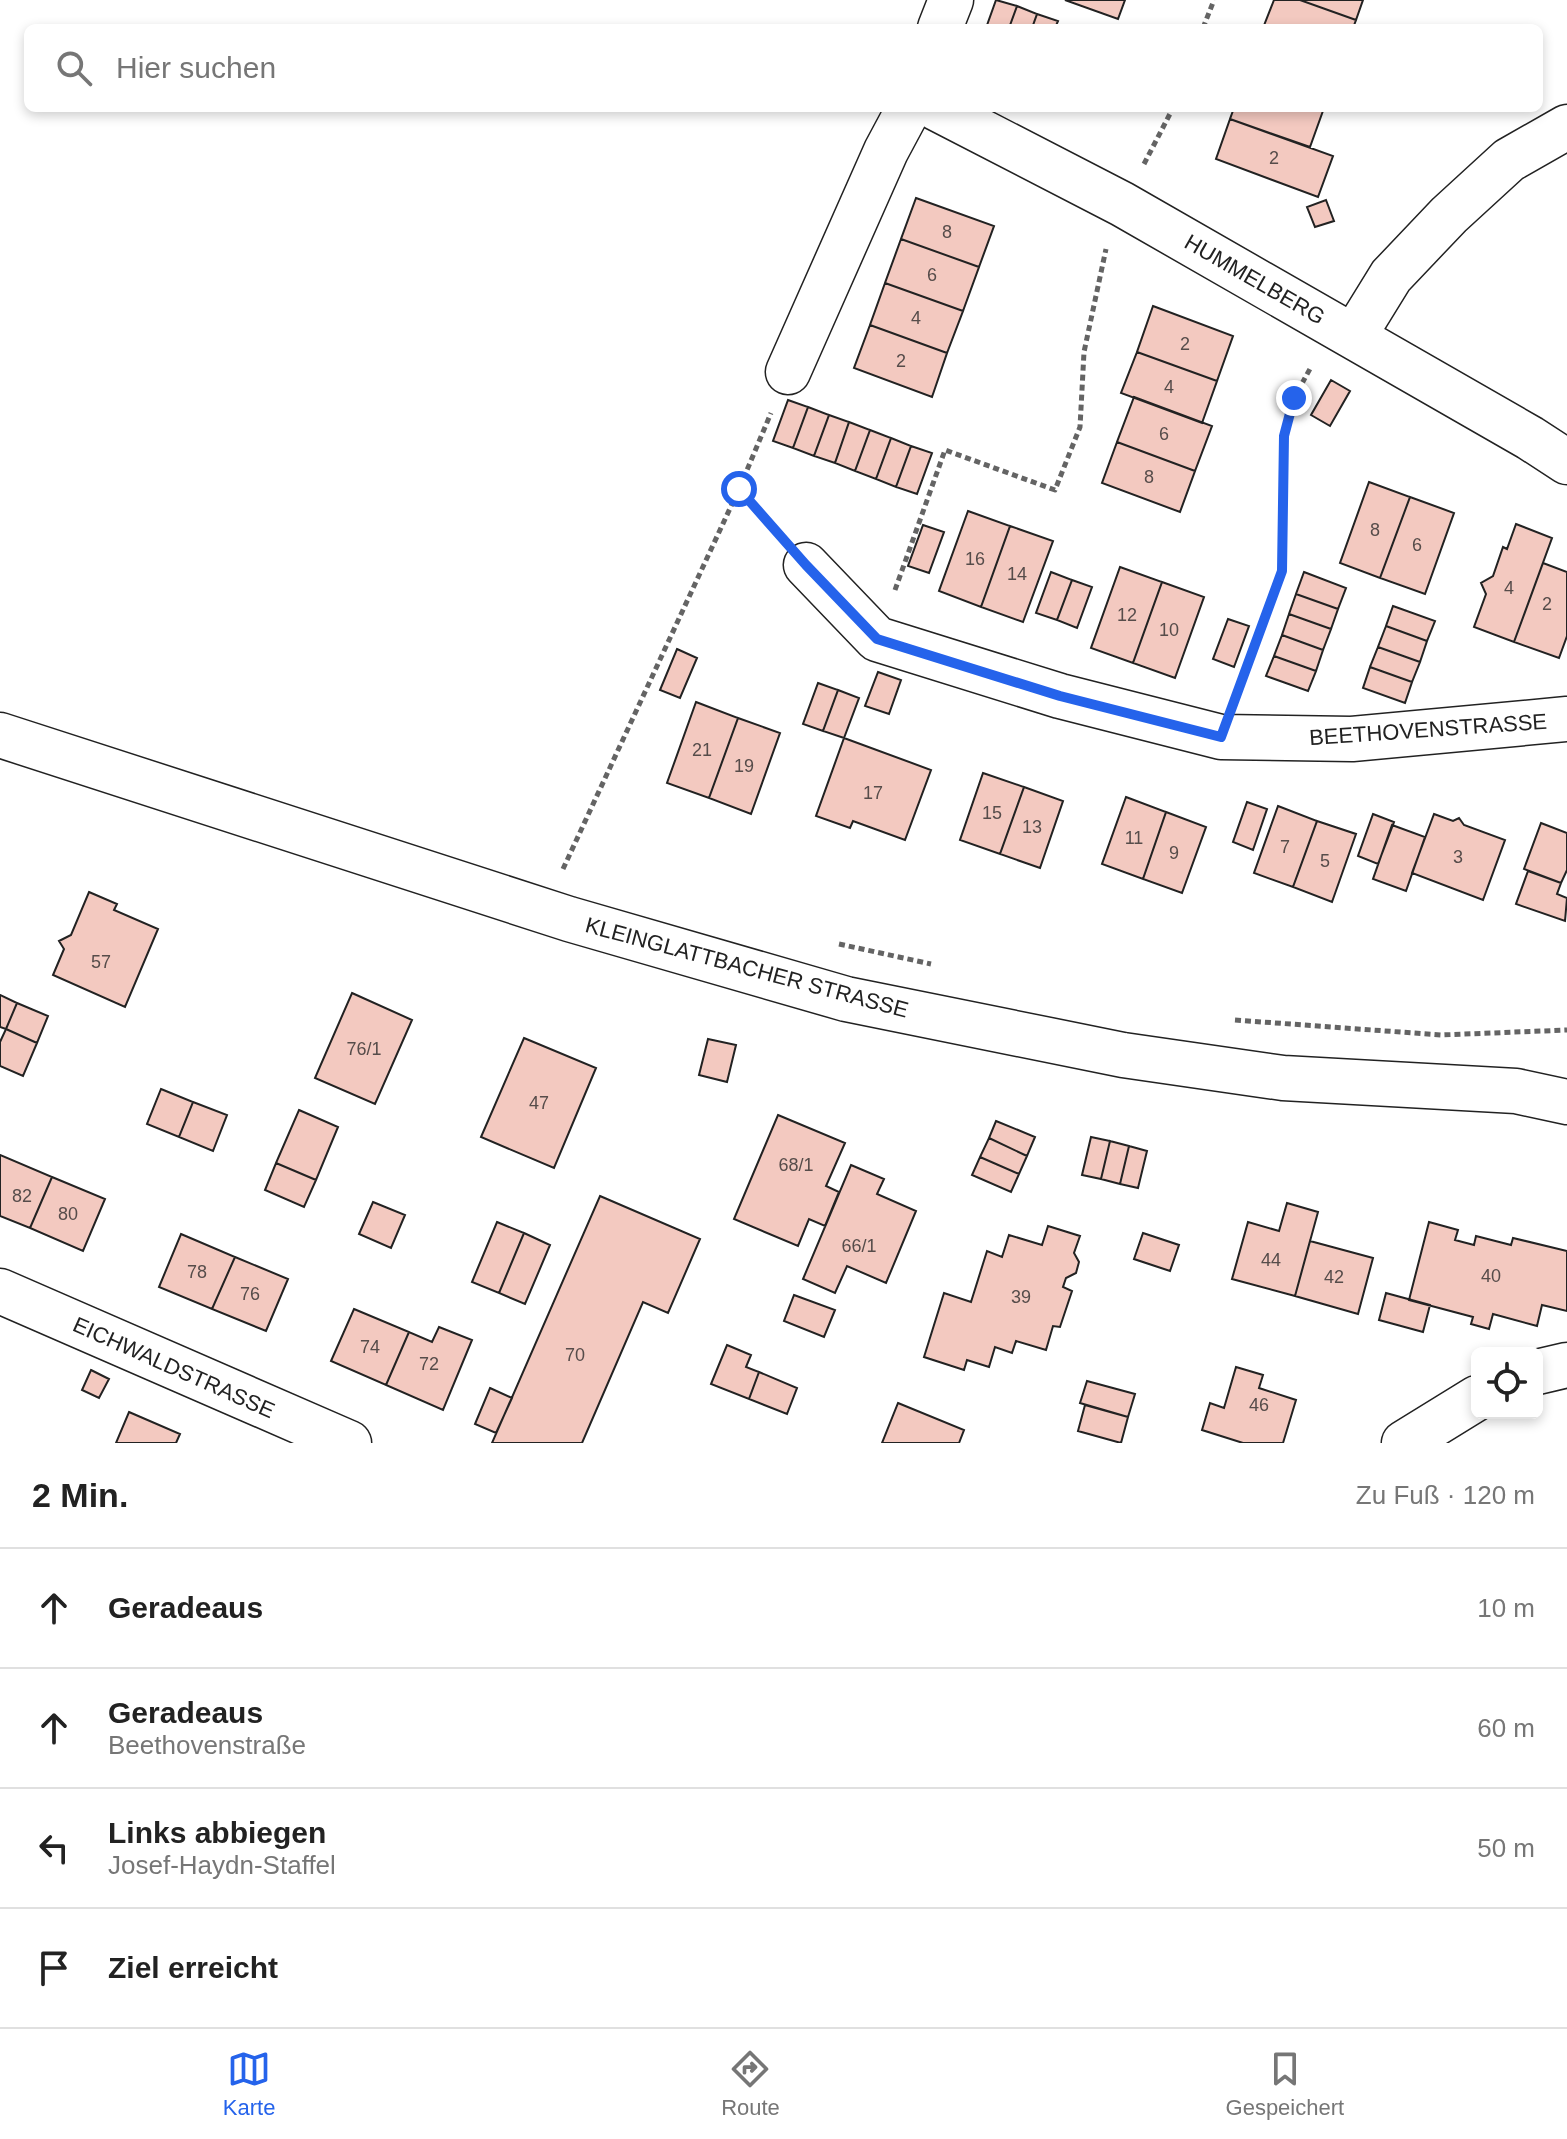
<!DOCTYPE html>
<html lang="de">
<meta charset="utf-8">
<style>
body{margin:0;font-family:Arial,sans-serif;background:#f2f2f2;color:#222}
.controls{position:absolute;right:24px;bottom:24px;display:grid;overflow:hidden;border-radius:12px;box-shadow:0 4px 12px #0003}
.controls button{width:72px;height:72px;display:grid;place-items:center;padding:0;border:0;border-bottom:2px solid #e0e0e0;background:#fff;color:#222;font:40px sans-serif}
.stop{position:absolute;width:24px;height:24px;margin:-18px;border:6px solid #2563eb;border-radius:50%;background:#fff}
.stop.end{background:#2563eb;border-color:#fff;box-shadow:0 2px 8px #0008}
.list{margin:0;padding:0;list-style:none}
h2{display:flex;justify-content:space-between;align-items:center;height:104px;margin:0;padding:0 32px;font-size:34px}
h2 small{font-size:26px;font-weight:400;color:#767676}
.list li{display:grid;grid-template-columns:52px 1fr auto;gap:24px;align-items:center;box-sizing:border-box;height:120px;padding:0 32px;border-top:2px solid #e0e0e0}
.list b{display:block;font-size:30px;white-space:nowrap}
.list p{margin:0;font-size:26px;white-space:nowrap;color:#767676}
.list em{font-size:26px;font-style:normal;color:#767676}
.icon{flex:none;width:44px;height:44px;fill:none;stroke:currentColor;stroke-width:2;stroke-linecap:round;stroke-linejoin:round}
.map{position:relative;flex:none;width:1567px;height:1443px;overflow:hidden}
.search{position:absolute;background:#fff;box-shadow:0 4px 12px #0003;left:24px;right:24px;top:24px;height:88px;display:flex;align-items:center;gap:20px;box-sizing:border-box;padding:0 28px;border-radius:12px;color:#767676;font-size:30px}
.sheet{height:584px;background:#fff}
nav{display:flex;justify-content:space-around;align-items:center;box-sizing:border-box;height:112px;border-top:2px solid #e0e0e0;background:#fff;font-size:22px;color:#767676}
nav a{display:grid;justify-items:center;gap:4px}
nav .on{color:#2563eb}
.map>svg:first-child{display:block}
.building{fill:#f3c9c0;stroke:#222;stroke-width:2}
.lines{fill:none;stroke-linecap:round;stroke-linejoin:round}
.minor-casing{stroke:#222;stroke-width:47}
.tertiary-casing{stroke:#222;stroke-width:47}
.path{stroke:#646464;stroke-width:5;stroke-dasharray:6 4;stroke-linecap:butt}
.minor{stroke:#fff;stroke-width:44}
.tertiary{stroke:#fff;stroke-width:44}
.route{stroke:#2563eb;stroke-width:10}
.labels{text-anchor:middle;stroke-width:6;stroke-linejoin:round;paint-order:stroke}
.number-label{font-size:18px;fill:#564c4a}
.street-label{font-size:22px;fill:#222;stroke:#fff}
</style>
<div class="map">
<svg width="1567" height="1443" viewBox="0 0 1567 1443">
<rect width="100%" height="100%" fill="#fff"/>
<path class="building" d="M 996,0 L 1017,6 L 1009,28 L 986,28 Z
M 1065,0 L 1125,0 L 1118,19 Z
M 1274,0 L 1300,0 L 1356,20 L 1353,28 L 1263,28 Z
M 1300,0 L 1363,0 L 1356,20 Z
M 1017,6 L 1037,14 L 1032,28 L 1009,28 Z
M 1037,14 L 1058,21 L 1055,28 L 1032,28 Z
M 1234,108 L 1324,108 L 1310,147 L 1230,119 Z
M 1230,119 L 1333,156 L 1318,197 L 1216,159 Z
M 916,198 L 994,226 L 979,267 L 901,239 Z
M 1326,200 L 1334,221 L 1315,227 L 1307,207 Z
M 901,239 L 979,267 L 963,311 L 885,283 Z
M 885,283 L 963,311 L 947,353 L 870,325 Z
M 1153,306 L 1233,336 L 1217,381 L 1137,352 Z
M 870,325 L 947,353 L 932,397 L 854,368 Z
M 1137,352 L 1217,381 L 1202,423 L 1121,393 Z
M 1331,380 L 1350,391 L 1330,426 L 1311,415 Z
M 1134,397 L 1212,426 L 1195,471 L 1117,442 Z
M 788,400 L 808,407 L 793,448 L 773,441 Z
M 808,407 L 829,415 L 814,456 L 793,448 Z
M 829,415 L 849,422 L 835,463 L 814,456 Z
M 849,422 L 870,430 L 855,471 L 835,463 Z
M 870,430 L 891,438 L 876,479 L 855,471 Z
M 891,438 L 911,446 L 896,487 L 876,479 Z
M 1117,442 L 1195,471 L 1180,512 L 1102,483 Z
M 911,446 L 932,453 L 917,494 L 896,487 Z
M 1369,482 L 1410,497 L 1380,578 L 1340,563 Z
M 1410,497 L 1454,513 L 1425,594 L 1380,578 Z
M 968,511 L 1010,526 L 981,607 L 939,591 Z
M 1516,524 L 1552,538 L 1514,642 L 1474,627 L 1486,594 L 1481,583 L 1493,576 L 1503,547 L 1507,549 Z
M 923,525 L 944,532 L 929,573 L 908,566 Z
M 1010,526 L 1053,541 L 1023,622 L 981,607 Z
M 1543,563 L 1567,572 L 1567,636 L 1559,658 L 1514,642 Z
M 1120,567 L 1162,582 L 1133,663 L 1091,648 Z
M 1051,572 L 1072,580 L 1057,620 L 1036,613 Z
M 1304,572 L 1346,588 L 1338,609 L 1296,594 Z
M 1072,580 L 1092,587 L 1077,628 L 1057,620 Z
M 1162,582 L 1204,597 L 1175,678 L 1133,663 Z
M 1296,594 L 1338,609 L 1331,629 L 1289,614 Z
M 1393,606 L 1435,621 L 1427,641 L 1386,626 Z
M 1289,614 L 1331,629 L 1323,650 L 1282,635 Z
M 1228,619 L 1249,626 L 1234,667 L 1213,659 Z
M 1386,626 L 1427,641 L 1420,662 L 1378,647 Z
M 1282,635 L 1323,650 L 1316,671 L 1274,656 Z
M 1378,647 L 1420,662 L 1412,682 L 1370,667 Z
M 677,649 L 697,658 L 680,698 L 660,690 Z
M 1274,656 L 1316,671 L 1308,691 L 1266,676 Z
M 1370,667 L 1412,682 L 1405,703 L 1363,688 Z
M 878,672 L 901,680 L 889,714 L 865,706 Z
M 818,683 L 838,690 L 823,731 L 803,724 Z
M 838,690 L 859,698 L 844,738 L 823,731 Z
M 696,702 L 738,718 L 709,798 L 667,783 Z
M 738,718 L 780,733 L 751,814 L 709,798 Z
M 844,738 L 931,770 L 905,840 L 853,821 L 850,828 L 816,816 Z
M 983,773 L 1024,787 L 1000,854 L 960,840 Z
M 1024,787 L 1063,801 L 1040,868 L 1000,854 Z
M 1126,797 L 1166,812 L 1143,879 L 1102,864 Z
M 1247,802 L 1267,809 L 1253,850 L 1233,842 Z
M 1278,806 L 1317,821 L 1293,887 L 1254,873 Z
M 1166,812 L 1206,827 L 1182,893 L 1143,879 Z
M 1373,814 L 1394,822 L 1378,864 L 1358,856 Z
M 1434,814 L 1453,821 L 1459,818 L 1464,825 L 1505,840 L 1483,900 L 1412,873 Z
M 1317,821 L 1356,834 L 1332,902 L 1293,887 Z
M 1541,823 L 1567,833 L 1567,870 L 1561,883 L 1524,869 Z
M 1392,825 L 1425,837 L 1406,891 L 1373,879 Z
M 1528,871 L 1561,883 L 1557,894 L 1567,898 L 1565,921 L 1516,904 Z
M 89,892 L 117,904 L 114,910 L 158,929 L 125,1007 L 53,975 L 64,949 L 59,941 L 71,935 Z
M 352,993 L 412,1020 L 375,1104 L 315,1078 Z
M 0,995 L 17,1003 L 6,1029 L 0,1027 Z
M 17,1003 L 48,1016 L 37,1043 L 6,1029 Z
M 6,1029 L 37,1043 L 23,1076 L 0,1066 L 0,1042 Z
M 524,1038 L 596,1068 L 554,1168 L 481,1137 Z
M 708,1039 L 736,1045 L 727,1082 L 699,1075 Z
M 161,1089 L 193,1102 L 179,1137 L 147,1124 Z
M 193,1102 L 227,1115 L 213,1151 L 179,1137 Z
M 299,1110 L 338,1127 L 316,1180 L 276,1163 Z
M 778,1115 L 845,1143 L 826,1186 L 839,1192 L 825,1226 L 809,1219 L 798,1246 L 734,1219 Z
M 996,1121 L 1035,1137 L 1027,1156 L 989,1138 Z
M 1091,1137 L 1110,1141 L 1101,1179 L 1082,1175 Z
M 989,1138 L 1027,1156 L 1019,1174 L 980,1157 Z
M 1110,1141 L 1129,1146 L 1120,1184 L 1101,1179 Z
M 1129,1146 L 1147,1151 L 1138,1188 L 1120,1184 Z
M 0,1155 L 52,1177 L 30,1228 L 0,1216 Z
M 980,1157 L 1019,1174 L 1011,1192 L 972,1175 Z
M 276,1163 L 316,1180 L 304,1207 L 265,1190 Z
M 851,1165 L 884,1179 L 877,1194 L 916,1211 L 886,1283 L 847,1266 L 835,1293 L 803,1279 Z
M 52,1177 L 105,1199 L 83,1251 L 30,1228 Z
M 600,1196 L 700,1239 L 668,1313 L 643,1302 L 582,1443 L 492,1443 Z
M 373,1202 L 405,1215 L 391,1248 L 359,1234 Z
M 1287,1203 L 1318,1212 L 1295,1296 L 1232,1279 L 1248,1222 L 1279,1231 Z
M 497,1222 L 524,1233 L 499,1293 L 472,1282 Z
M 1429,1222 L 1458,1230 L 1455,1240 L 1474,1245 L 1476,1236 L 1511,1245 L 1513,1238 L 1567,1251 L 1567,1311 L 1542,1305 L 1537,1326 L 1493,1314 L 1489,1329 L 1471,1324 L 1473,1317 L 1409,1300 Z
M 1048,1226 L 1080,1236 L 1074,1253 L 1079,1262 L 1076,1273 L 1066,1278 L 1063,1287 L 1072,1291 L 1060,1327 L 1053,1326 L 1046,1350 L 1016,1341 L 1012,1353 L 995,1347 L 989,1367 L 967,1360 L 964,1370 L 924,1357 L 944,1293 L 971,1302 L 987,1251 L 1002,1257 L 1009,1235 L 1042,1245 Z
M 524,1233 L 550,1245 L 525,1304 L 499,1293 Z
M 1143,1233 L 1179,1245 L 1170,1271 L 1134,1259 Z
M 181,1234 L 235,1257 L 212,1309 L 159,1287 Z
M 1310,1241 L 1373,1258 L 1358,1314 L 1295,1296 Z
M 235,1257 L 288,1279 L 266,1331 L 212,1309 Z
M 1386,1293 L 1430,1305 L 1423,1332 L 1379,1320 Z
M 794,1295 L 835,1310 L 824,1337 L 784,1321 Z
M 354,1309 L 409,1332 L 386,1385 L 331,1361 Z
M 439,1327 L 472,1340 L 443,1410 L 386,1385 L 409,1332 L 432,1342 Z
M 727,1345 L 751,1355 L 746,1367 L 759,1372 L 749,1399 L 711,1384 Z
M 1236,1367 L 1263,1375 L 1259,1388 L 1296,1400 L 1283,1443 L 1243,1443 L 1202,1430 L 1210,1403 L 1224,1408 Z
M 91,1370 L 109,1379 L 99,1398 L 82,1390 Z
M 759,1372 L 797,1388 L 787,1414 L 749,1399 Z
M 1087,1381 L 1135,1394 L 1128,1417 L 1080,1403 Z
M 490,1388 L 512,1398 L 496,1433 L 475,1424 Z
M 898,1403 L 964,1430 L 959,1443 L 882,1443 Z
M 1085,1405 L 1128,1417 L 1121,1443 L 1078,1431 Z
M 129,1412 L 180,1434 L 176,1443 L 116,1443 Z"/>
<g class="lines">
<g class="minor-casing">
<path id="minor" d="M 940,28 L 951,0
M 936,108 L 1122,204 L 1530,438 L 1567,462
M 1354,336 L 1391,276 L 1449,215 L 1509,160 L 1567,127
M 788,372 L 886,151 L 909,108
M 806,565 L 877,639 L 1060,696 L 1221,737 L 1352,739 L 1567,719
M 0,1291 L 349,1443
M 1537,1372 L 1567,1365
M 1404,1443 L 1477,1398"/>
</g>
<g class="tertiary-casing">
<path id="tertiary" d="M 0,735 L 569,919 L 846,999 L 1123,1055 L 1283,1078 L 1516,1091 L 1567,1102"/>
</g>
<path class="path" d="M 1203,28 L 1214,0
M 1144,164 L 1173,108
M 739,489 L 776,531
M 895,590 L 945,450 L 1055,490 L 1080,427 L 1084,352 L 1106,249
M 1238,692 L 1282,571 L 1284,436 L 1294,398 L 1311,367
M 563,869 L 739,489 L 771,413
M 839,944 L 931,964
M 1235,1020 L 1441,1035 L 1567,1030"/>
<use href="#minor" class="minor"/>
<use href="#tertiary" class="tertiary"/>
</g>
<g class="lines">
<path class="route" d="M 739,489 L 806,565 L 877,639 L 1060,696 L 1221,737 L 1282,571 L 1284,436 L 1294,398"/>
</g>
<g class="labels">
<g class="number-label">
<text x="1274" y="164">2</text>
<text x="947" y="238">8</text>
<text x="932" y="281">6</text>
<text x="916" y="324">4</text>
<text x="1185" y="350">2</text>
<text x="901" y="367">2</text>
<text x="1169" y="393">4</text>
<text x="1164" y="440">6</text>
<text x="1149" y="483">8</text>
<text x="1375" y="536">8</text>
<text x="1417" y="551">6</text>
<text x="975" y="565">16</text>
<text x="1017" y="580">14</text>
<text x="1509" y="594">4</text>
<text x="1547" y="610">2</text>
<text x="1127" y="621">12</text>
<text x="1169" y="636">10</text>
<text x="702" y="756">21</text>
<text x="744" y="772">19</text>
<text x="873" y="799">17</text>
<text x="992" y="819">15</text>
<text x="1032" y="833">13</text>
<text x="1134" y="844">11</text>
<text x="1285" y="853">7</text>
<text x="1174" y="859">9</text>
<text x="1458" y="863">3</text>
<text x="1325" y="867">5</text>
<text x="101" y="968">57</text>
<text x="364" y="1055">76/1</text>
<text x="539" y="1109">47</text>
<text x="796" y="1171">68/1</text>
<text x="22" y="1202">82</text>
<text x="68" y="1220">80</text>
<text x="859" y="1252">66/1</text>
<text x="1271" y="1266">44</text>
<text x="197" y="1278">78</text>
<text x="1491" y="1282">40</text>
<text x="1334" y="1283">42</text>
<text x="250" y="1300">76</text>
<text x="1021" y="1303">39</text>
<text x="370" y="1353">74</text>
<text x="575" y="1361">70</text>
<text x="429" y="1370">72</text>
<text x="1259" y="1411">46</text>
</g>
<g class="street-label">
<text transform="translate(1255 279) rotate(30)" y="8">HUMMELBERG</text>
<text transform="translate(1428 729) rotate(-4)" y="8">BEETHOVENSTRASSE</text>
<text transform="translate(747 967) rotate(15)" y="8">KLEINGLATTBACHER STRASSE</text>
<text transform="translate(174 1367) rotate(24)" y="8">EICHWALDSTRASSE</text>
</g>
</g>
</svg>
<div class="controls">
<button><svg class="icon" aria-label="locate" viewBox="0 0 24 24"><circle cx="12" cy="12" r="6"/><path d="M12 2v4M12 18v4M2 12h4M18 12h4"/></svg></button>
</div>
<div class="stop" style="left:739px;top:489px"></div>
<div class="stop end" style="left:1294px;top:398px"></div>
<div class="search"><svg class="icon" aria-label="search" viewBox="0 0 24 24"><circle cx="10" cy="10" r="6"/><path d="M15 15l6 6"/></svg>Hier suchen</div>
</div>
<section class="sheet">
<h2>2 Min.<small>Zu Fuß · 120 m</small></h2>
<ul class="list">
<li><svg class="icon" aria-label="ahead" viewBox="0 0 24 24"><path d="M12 20V5M6 11l6-6 6 6"/></svg><div><b>Geradeaus</b></div><em>10 m</em></li>
<li><svg class="icon" aria-label="ahead" viewBox="0 0 24 24"><path d="M12 20V5M6 11l6-6 6 6"/></svg><div><b>Geradeaus</b><p>Beethovenstraße</p></div><em>60 m</em></li>
<li><svg class="icon" aria-label="left" viewBox="0 0 24 24"><path d="M17 20v-9H6M10 6l-5 5 5 5"/></svg><div><b>Links abbiegen</b><p>Josef-Haydn-Staffel</p></div><em>50 m</em></li>
<li><svg class="icon" aria-label="arrive" viewBox="0 0 24 24"><path d="M6 21V4h12l-3 4 3 4H6"/></svg><div><b>Ziel erreicht</b></div></li>
</ul>
</section>
<nav>
<a class="on"><svg class="icon" aria-label="map" viewBox="0 0 24 24"><path d="M3 6l6-2 6 2 6-2v14l-6 2-6-2-6 2zM9 4v14M15 6v14"/></svg>Karte</a>
<a><svg class="icon" aria-label="directions" viewBox="0 0 24 24"><path d="M12 3l9 9-9 9-9-9zM9 14v-3h6M13 9l2 2-2 2"/></svg>Route</a>
<a><svg class="icon" aria-label="saved" viewBox="0 0 24 24"><path d="M7 4h10v16l-5-4-5 4z"/></svg>Gespeichert</a>
</nav>
